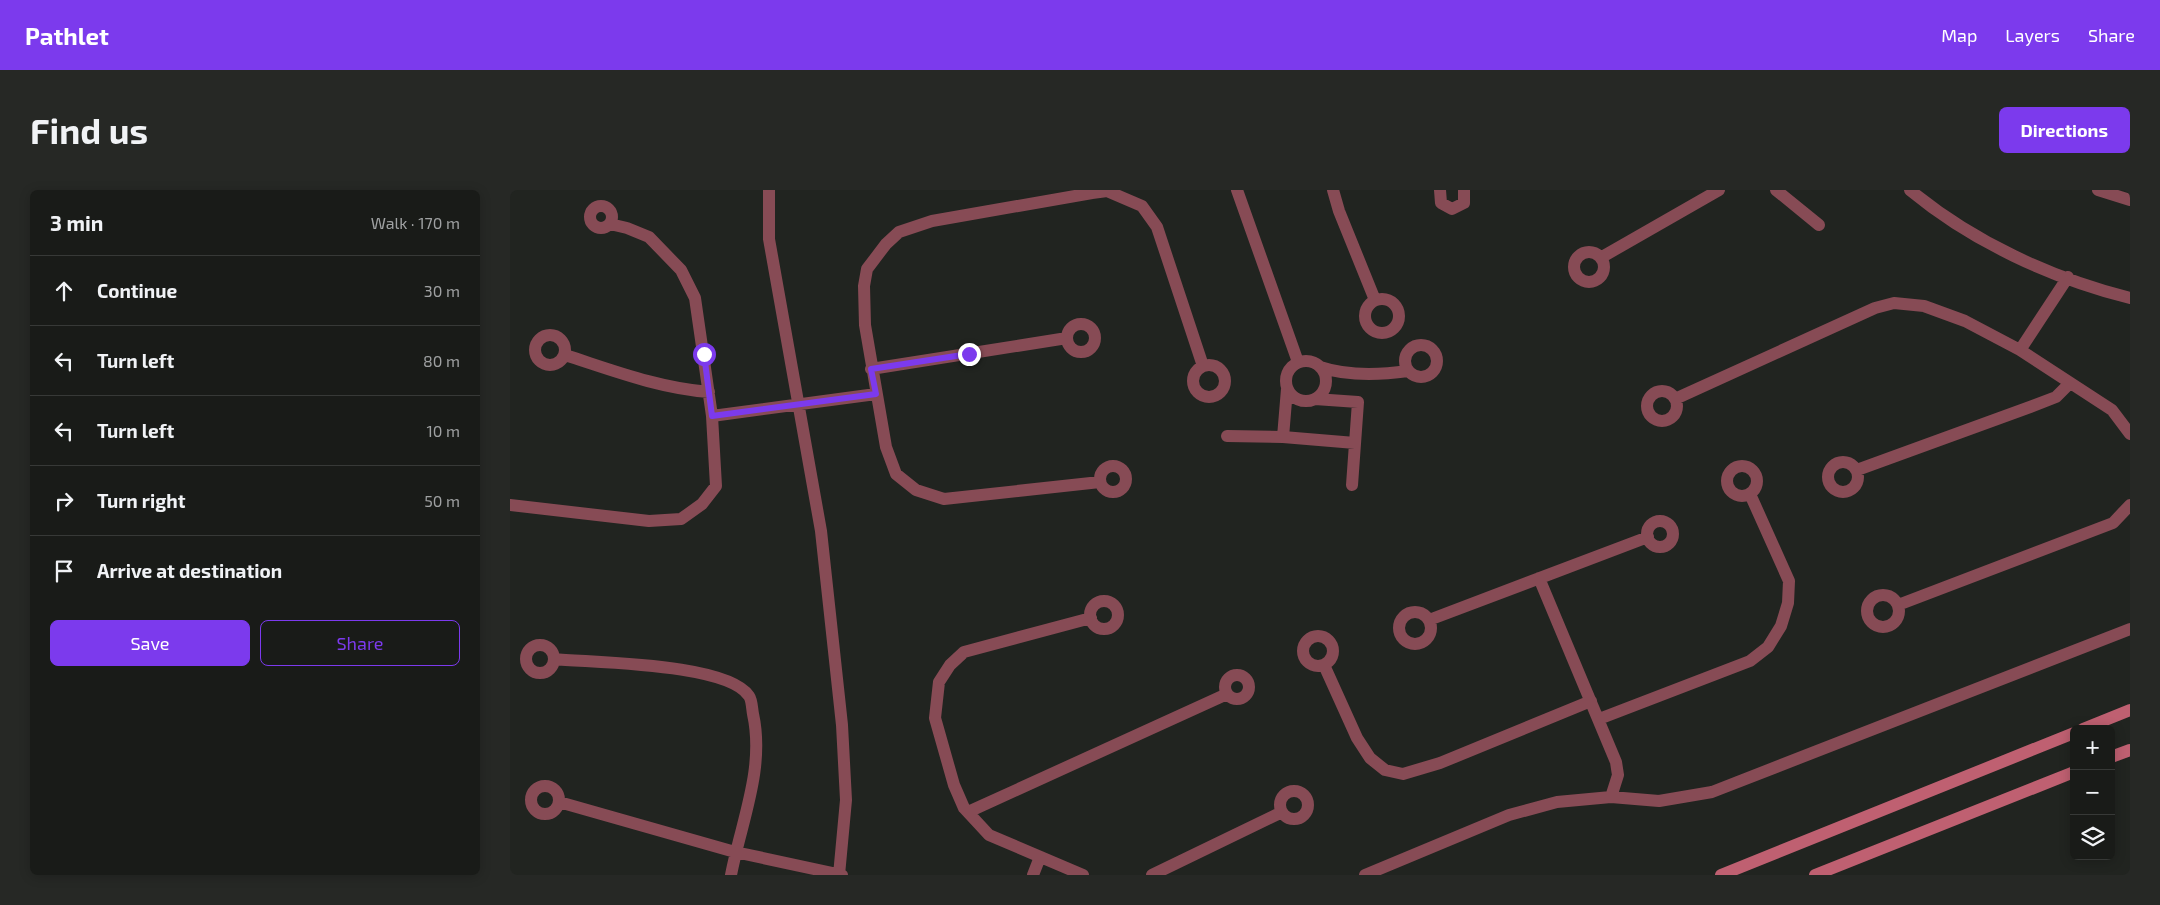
<!DOCTYPE html>
<meta charset="utf-8">
<style>
body{margin:0;font-family:"Exo 2",sans-serif;background:#262825;color:#f1f3f6}
.controls{position:absolute;right:15px;bottom:15px;display:grid;overflow:hidden;border-radius:8px;box-shadow:0 2px 12px #0003}
.controls button{width:45px;height:45px;display:grid;place-items:center;padding:0;border:0;border-bottom:1px solid #373937;background:#191b18;color:#f1f3f6;font:25px sans-serif}
.stop{position:absolute;width:15px;height:15px;margin:-11px;border:4px solid #7c3aed;border-radius:50%;background:#fff}
.stop.end{background:#7c3aed;border-color:#fff;box-shadow:0 1px 5px #0008}
.list{margin:0;padding:0;list-style:none}
h2{display:flex;justify-content:space-between;align-items:center;height:65px;margin:0;padding:0 20px;font-size:21px}
h2 small{font-size:16px;font-weight:400;color:#9fa1a2}
.list li{display:grid;grid-template-columns:32px 1fr auto;gap:15px;align-items:center;box-sizing:border-box;height:70px;padding:0 20px;border-top:1px solid #373937}
.list b{display:block;font-size:19px;white-space:nowrap}
.list em{font-size:16px;font-style:normal;color:#9fa1a2}
.actions{display:flex;gap:10px;padding:15px 20px}
.actions a{flex:1;padding:11px 0;border:1px solid #7c3aed;border-radius:8px;text-align:center;font-size:18px;color:#7c3aed}
.actions .main{background:#7c3aed;color:#fff}
.icon{flex:none;width:28px;height:28px;fill:none;stroke:currentColor;stroke-width:2;stroke-linecap:round;stroke-linejoin:round}
.map{position:relative;flex:none;width:1620px;height:685px;overflow:hidden;border-radius:8px}
header{display:flex;align-items:center;gap:30px;box-sizing:border-box;height:70px;padding:0 25px;background:#7c3aed;color:#fff}
header strong{font-size:24px}
nav{display:flex;gap:28px;margin-inline-start:auto;font-size:18px}
.intro{display:flex;align-items:center;justify-content:space-between;box-sizing:border-box;height:120px;padding:0 30px}
h1{margin:0;font-size:35px}
.button{padding:12px 22px;border-radius:8px;background:#7c3aed;color:#fff;font-size:18px;font-weight:700}
main{display:flex;gap:30px;padding:0 30px}
aside{flex:1;background:#191b18;border-radius:8px;box-shadow:0 2px 12px #0003}
.map>svg:first-child{display:block}
.lines{fill:none;stroke-linecap:round;stroke-linejoin:round}
.street{stroke:#874b55;stroke-width:12}
.secondary{stroke:#bf6071;stroke-width:12}
.route{stroke:#7c3aed;stroke-width:6}
</style>
<header>
<strong>Pathlet</strong>
<nav><a>Map</a><a>Layers</a><a>Share</a></nav>
</header>
<div class="intro"><h1>Find us</h1><a class="button">Directions</a></div>
<main>
<aside>
<h2>3 min<small>Walk · 170 m</small></h2>
<ul class="list">
<li><svg class="icon" aria-label="ahead" viewBox="0 0 24 24"><path d="M12 20V5M6 11l6-6 6 6"/></svg><div><b>Continue</b></div><em>30 m</em></li>
<li><svg class="icon" aria-label="left" viewBox="0 0 24 24"><path d="M17 20v-9H6M10 6l-5 5 5 5"/></svg><div><b>Turn left</b></div><em>80 m</em></li>
<li><svg class="icon" aria-label="left" viewBox="0 0 24 24"><path d="M17 20v-9H6M10 6l-5 5 5 5"/></svg><div><b>Turn left</b></div><em>10 m</em></li>
<li><svg class="icon" aria-label="right" viewBox="0 0 24 24"><path d="M7 20v-9h11M14 6l5 5-5 5"/></svg><div><b>Turn right</b></div><em>50 m</em></li>
<li><svg class="icon" aria-label="arrive" viewBox="0 0 24 24"><path d="M6 21V4h12l-3 4 3 4H6"/></svg><div><b>Arrive at destination</b></div></li>
</ul>
<div class="actions"><a class="main">Save</a><a>Share</a></div>
</aside>
<div class="map">
<svg width="1620" height="685" viewBox="0 0 1620 685">
<rect width="100%" height="100%" fill="#212420"/>
<g class="lines">
<path class="street" d="M 259,0 L 259,49 L 311,341 L 332,535 L 336,610 L 329,685
M 727,0 L 788,172
M 823,0 L 829,21 L 865,110
M 930,0 L 931,13 L 942,19 L 954,13 L 954,0
M 1266,0 L 1309,35
M 1400,0 C 1463,52 1541,88 1620,108
M 1588,0 L 1620,10
M80 27a11 11 0 1 1 22 0a11 11 0 1 1-22 0Z
M 100,34 L 117,38 L 139,47 L 171,80 L 185,108 L 202,226
M1064 77a15 15 0 1 1 30 0a15 15 0 1 1-30 0Z
M 1092,67 L 1209,0
M855 126a17 17 0 1 1 34 0a17 17 0 1 1-34 0Z
M557 148a14 14 0 1 1 28 0a14 14 0 1 1-28 0Z
M25 160a15 15 0 1 1 30 0a15 15 0 1 1-30 0Z
M895 171a16 16 0 1 1 32 0a16 16 0 1 1-32 0Z
M 1510,160 L 1558,87
M 55,165 C 102,180 148,198 199,202
M776 191a20 20 0 1 1 40 0a20 20 0 1 1-40 0Z
M683 191a16 16 0 1 1 32 0a16 16 0 1 1-32 0Z
M 810,177 C 837,186 870,185 898,181
M 361,179 L 557,148
M 777,199 L 773,247 L 845,253
M1137 216a15 15 0 1 1 30 0a15 15 0 1 1-30 0Z
M 805,209 L 848,212 L 842,295
M 1165,209 L 1365,118 L 1384,113 L 1414,116 L 1455,131 L 1510,160 L 1602,220 L 1620,244
M 717,246 L 773,247
M1318 287a15 15 0 1 1 30 0a15 15 0 1 1-30 0Z
M590 289a13 13 0 1 1 26 0a13 13 0 1 1-26 0Z
M1217 291a15 15 0 1 1 30 0a15 15 0 1 1-30 0Z
M 1347,280 L 1520,217 L 1546,207 L 1560,193
M 590,292 L 434,309 L 406,300 L 386,284 L 376,257 L 355,135 L 354,96 L 357,79 L 376,54 L 389,42 L 422,31 L 582,3 L 597,1 L 632,16 L 647,37 L 693,176
M 0,315 L 139,331 L 171,329 L 192,314 L 206,296 L 202,226 L 366,204
M1137 344a13 13 0 1 1 26 0a13 13 0 1 1-26 0Z
M 1029,388 L 1106,572 L 1108,585 L 1101,607
M1357 421a16 16 0 1 1 32 0a16 16 0 1 1-32 0Z
M580 425a14 14 0 1 1 28 0a14 14 0 1 1-28 0Z
M 1388,415 L 1603,333 L 1620,315
M889 438a16 16 0 1 1 32 0a16 16 0 1 1-32 0Z
M 919,430 L 1138,347
M793 461a15 15 0 1 1 30 0a15 15 0 1 1-30 0Z
M16 469a14 14 0 1 1 28 0a14 14 0 1 1-28 0Z
M 44,469 C 84,473 217,473 239,506 C 242,510 242,519 243,524 C 255,579 231,632 221,685
M 814,475 L 847,548 L 860,568 L 875,580 L 893,584 L 930,573 L 1081,511
M715 497a12 12 0 1 1 24 0a12 12 0 1 1-24 0Z
M 1089,529 L 1240,471 L 1258,457 L 1271,436 L 1278,413 L 1279,391 L 1240,304
M21 610a14 14 0 1 1 28 0a14 14 0 1 1-28 0Z
M770 615a14 14 0 1 1 28 0a14 14 0 1 1-28 0Z
M 49,612 L 225,662 L 332,685
M 458,622 L 717,504
M 523,685 L 530,667
M 573,685 L 479,645 L 454,618 L 444,595 L 425,528 L 429,492 L 440,475 L 454,462 L 581,428
M 642,685 L 772,622
M 855,685 L 999,625 L 1047,612 L 1101,607 L 1149,611 L 1202,602 L 1620,439"/>
<path class="secondary" d="M 1573,539 L 1620,520
M 1601,567 L 1620,560
M 1211,685 L 1564,543
M 1305,685 L 1564,582"/>
</g>
<g class="lines">
<path class="route" d="M 194,164 L 202,226 L 366,204 L 361,179 L 459,164"/>
</g>
</svg>
<div class="controls">
<button>+</button>
<button>−</button>
<button><svg class="icon" aria-label="layers" viewBox="0 0 24 24"><path d="M12 4l9 5-9 5-9-5zM3 14l9 5 9-5"/></svg></button>
</div>
<div class="stop" style="left:194px;top:164px"></div>
<div class="stop end" style="left:459px;top:164px"></div>
</div>
</main>
